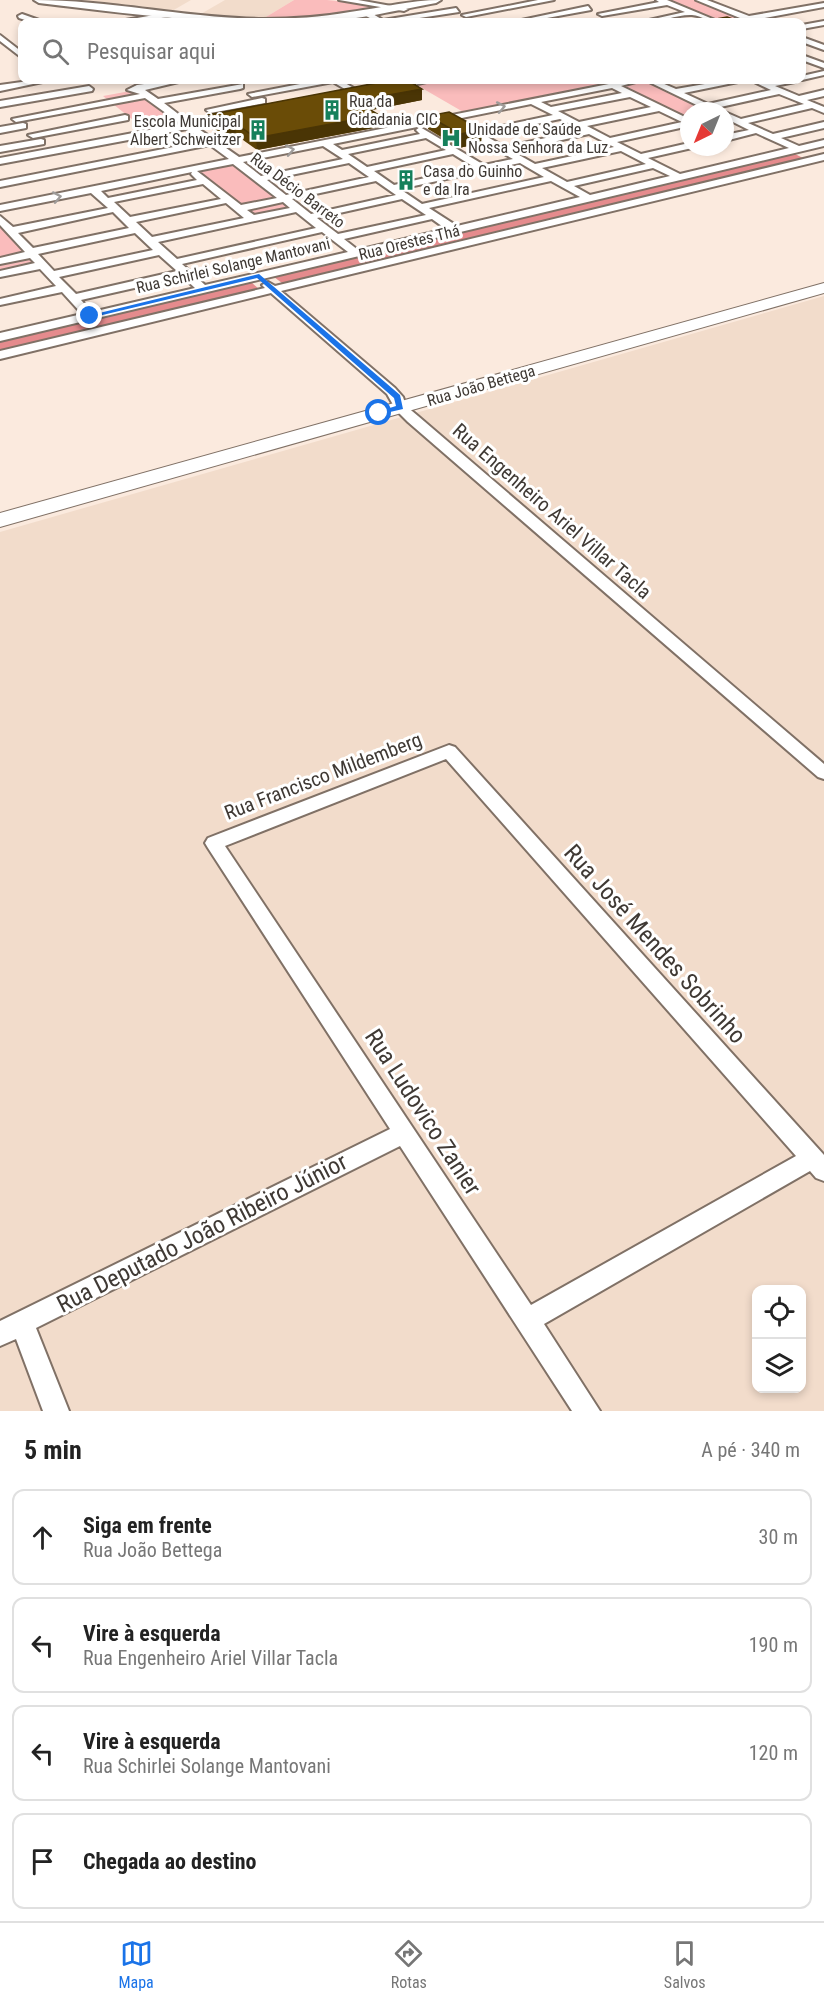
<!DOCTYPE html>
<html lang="pt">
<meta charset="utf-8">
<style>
body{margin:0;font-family:"Roboto Condensed",sans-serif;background:#f2f2f2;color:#222}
.controls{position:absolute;right:18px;bottom:18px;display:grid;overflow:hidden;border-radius:12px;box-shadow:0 3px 9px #0003}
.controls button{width:54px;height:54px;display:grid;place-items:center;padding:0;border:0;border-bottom:2px solid #e0e0e0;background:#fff;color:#222;font:30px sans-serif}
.compass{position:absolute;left:680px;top:102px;width:54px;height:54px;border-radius:50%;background:#fff;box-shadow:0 3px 9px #0003;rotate:223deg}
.stop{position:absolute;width:18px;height:18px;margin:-14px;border:4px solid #1a73e8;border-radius:50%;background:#fff}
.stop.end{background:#1a73e8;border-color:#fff;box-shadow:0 2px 6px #0008}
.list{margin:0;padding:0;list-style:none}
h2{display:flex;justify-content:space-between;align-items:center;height:78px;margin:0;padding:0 24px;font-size:26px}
h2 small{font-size:20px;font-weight:400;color:#767676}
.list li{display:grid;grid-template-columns:39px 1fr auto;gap:18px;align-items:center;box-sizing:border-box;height:96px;margin:0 12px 12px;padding:0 12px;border:2px solid #e0e0e0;border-radius:12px}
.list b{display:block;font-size:22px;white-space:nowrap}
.list p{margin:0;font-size:20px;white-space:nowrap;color:#767676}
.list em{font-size:20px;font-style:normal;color:#767676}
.icon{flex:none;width:33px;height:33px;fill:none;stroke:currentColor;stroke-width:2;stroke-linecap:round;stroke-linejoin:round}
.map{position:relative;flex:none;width:824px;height:1411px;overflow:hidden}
.search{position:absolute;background:#fff;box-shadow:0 3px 9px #0003;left:18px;right:18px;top:18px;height:66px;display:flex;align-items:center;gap:15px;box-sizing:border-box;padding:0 21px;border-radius:12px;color:#767676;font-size:22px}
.sheet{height:510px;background:#fff}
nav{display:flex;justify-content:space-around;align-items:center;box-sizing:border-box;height:84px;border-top:2px solid #e0e0e0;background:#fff;font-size:16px;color:#767676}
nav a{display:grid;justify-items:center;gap:3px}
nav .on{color:#1a73e8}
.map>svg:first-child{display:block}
.built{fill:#f2dccb;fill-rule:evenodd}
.green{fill:#fabcbc}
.forest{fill:#e58b8d}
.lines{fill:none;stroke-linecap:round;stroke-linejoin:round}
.minor-casing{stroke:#807166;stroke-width:4}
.secondary-casing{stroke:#807166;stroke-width:4}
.primary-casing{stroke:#807166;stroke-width:2}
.minor{fill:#fff;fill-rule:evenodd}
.secondary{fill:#fff;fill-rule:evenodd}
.primary{fill:#fff;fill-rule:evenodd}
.wall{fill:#5b4106}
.shaded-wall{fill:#4a3505}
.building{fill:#6a4c07;stroke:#4a3505;stroke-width:1.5}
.oneway{stroke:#9f9c9a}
.route{fill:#1a73e8}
.labels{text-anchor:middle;stroke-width:6;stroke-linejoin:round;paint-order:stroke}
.far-poi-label{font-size:16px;fill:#3f3934;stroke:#fff;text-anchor:start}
.far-street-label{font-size:16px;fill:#3f3934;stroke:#fff}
.street-label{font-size:20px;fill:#3f3934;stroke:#fff}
.near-street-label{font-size:24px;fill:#3f3934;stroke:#fff}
</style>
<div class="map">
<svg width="824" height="1411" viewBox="0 0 824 1411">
<rect width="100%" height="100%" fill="#fbeade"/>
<path class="built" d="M 77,0 L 191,0 L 172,11 Z
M 225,0 L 294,0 L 261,20 L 199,15 Z
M 824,296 L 824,1411 L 0,1411 L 0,532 ZM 756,1290 L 802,1290 L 802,1388 L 756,1388 Z"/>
<path class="green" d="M 294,0 L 327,0 L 387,6 L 312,18 L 261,20 Z
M 663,0 L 696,0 L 744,18 L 720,22 Z
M 440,80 L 575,80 L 580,82 L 617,80 L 621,81 L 465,113 L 415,84 Z
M 646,80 L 712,111 L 689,111 L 689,121 L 617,86 Z
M 136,90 L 182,125 L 148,132 L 103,96 Z
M 235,163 L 293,208 L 252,216 L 195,171 Z
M 0,226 L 35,264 L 0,272 Z"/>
<path class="forest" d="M 793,153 L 803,158 L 282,283 L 274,277 Z
M 251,282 L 259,289 L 0,350 L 0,342 Z"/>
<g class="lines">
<g class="minor-casing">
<path id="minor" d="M 339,0 L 358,0 L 408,9 L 404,11 Z
M 538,0 L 554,0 L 466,17 L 462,15 Z
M 656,0 L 667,0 L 720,22 C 709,23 703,16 692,15 C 676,14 658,24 640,22 L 685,12 L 667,5 L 602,16 L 598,14 L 659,2 Z
M 696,0 L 707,0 L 749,16 L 824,3 L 824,7 L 749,21 L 728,22 L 740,18 Z
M 588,6 L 591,10 L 525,22 L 512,22 Z
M 456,8 L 459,12 L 393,22 L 377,22 L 359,12 L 366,10 L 383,20 Z
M 166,13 L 169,13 L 169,17 L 130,22 L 114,22 Z
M 22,14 L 39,20 L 40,22 L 31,22 L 19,18 L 18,16 Z
M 334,18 L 338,20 L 337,22 L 317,22 Z
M 824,21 L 824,25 L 802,29 L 802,25 Z
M 0,35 L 22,52 L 22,58 L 0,41 Z
M 802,37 L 824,45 L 824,50 L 802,42 Z
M 802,55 L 824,63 L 824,68 L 802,60 Z
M 824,71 L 824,75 L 802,80 L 799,80 L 802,80 L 802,76 Z
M 36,80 L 52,80 L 0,91 L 0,85 Z
M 173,80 L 187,80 L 145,90 L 158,99 L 243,84 L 243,88 L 240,89 L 164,103 L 190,123 L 232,116 L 232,120 L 196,127 L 239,157 L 629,80 L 643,80 L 621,86 L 689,119 L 689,126 L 617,142 L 641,154 L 689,143 L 689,147 L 692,148 L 648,158 L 680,174 L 789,148 L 756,133 L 725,141 L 725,135 L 749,130 L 725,118 L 725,112 L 741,119 L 804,104 L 779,94 L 716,108 L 720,111 L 709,111 L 645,80 L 655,80 L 676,89 L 728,80 L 742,80 L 738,82 L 684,93 L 708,104 L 771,90 L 750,80 L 767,82 L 796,80 L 795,82 L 775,86 L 799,96 L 824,90 L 824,96 L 807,100 L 824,107 L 824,113 L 812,108 L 748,123 L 773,134 L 824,122 L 824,128 L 781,138 L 799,146 L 824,140 L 824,146 L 0,341 L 0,333 L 82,314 L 62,292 L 0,305 L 0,299 L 56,286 L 40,269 L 0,277 L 0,271 L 35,263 L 30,258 L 0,264 L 0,258 L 25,252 L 0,225 L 0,216 L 13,227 L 108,208 L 91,193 L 0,211 L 0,205 L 229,159 L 210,145 L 0,187 L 0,181 L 204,141 L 187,129 L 0,164 L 0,158 L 181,124 L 145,98 L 16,122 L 12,119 L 140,94 L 127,90 L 137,85 ZM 612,88 L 622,93 L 551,107 L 541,102 ZM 630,97 L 651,107 L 579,122 L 558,111 ZM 531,104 L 553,115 L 478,131 L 465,124 L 459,124 L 459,128 L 513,159 L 484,165 L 420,127 L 416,130 L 420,134 L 342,150 L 333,144 ZM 659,111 L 682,122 L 610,138 L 587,126 ZM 560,119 L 582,130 L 505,147 L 484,135 ZM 589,134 L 614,147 L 535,164 L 512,151 ZM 426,138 L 446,150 L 367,167 L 348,154 ZM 323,146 L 343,159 L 261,176 L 243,162 ZM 621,151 L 646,164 L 567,182 L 542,168 ZM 453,154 L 474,167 L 394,185 L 374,171 ZM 349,163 L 369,177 L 286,195 L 267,180 ZM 520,163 L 544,177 L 422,204 L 400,189 ZM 233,164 L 277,198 L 241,205 L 197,171 ZM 653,168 L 670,176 L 590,195 L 574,186 ZM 192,172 L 191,174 L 197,180 L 108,198 L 101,191 ZM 376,181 L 396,195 L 311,214 L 292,199 ZM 551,181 L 580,197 L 457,226 L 429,208 ZM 203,184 L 221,199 L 130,217 L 114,202 ZM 402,199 L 426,215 L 338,234 L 317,218 ZM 283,202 L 290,208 L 254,215 L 247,210 ZM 226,203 L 244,218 L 152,237 L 136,222 ZM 113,212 L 129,228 L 33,248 L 18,233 ZM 296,212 L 316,228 L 177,259 L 158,242 ZM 432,219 L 446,229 L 358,250 L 344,239 ZM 322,232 L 348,252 L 205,285 L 182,264 ZM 135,233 L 153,250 L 54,271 L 38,254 ZM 159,255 L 177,271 L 76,294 L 59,277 ZM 183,277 L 195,288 L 92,312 L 81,300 Z
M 321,80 L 340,80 L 362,93 L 355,95 L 333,82 L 252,97 L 248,94 Z
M 419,80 L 435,80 L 396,89 L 392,86 Z
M 89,86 L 93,89 L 92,91 L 0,107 L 0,101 Z
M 262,98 L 265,99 L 265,103 L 210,113 L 206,110 Z
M 125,115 L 128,116 L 128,120 L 33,138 L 28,135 Z
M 23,123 L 26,124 L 26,128 L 0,133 L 0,127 Z
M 41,139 L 44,140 L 44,144 L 0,152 L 0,146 Z
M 824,154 L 824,160 L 281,291 L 395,388 L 403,397 L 406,406 L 418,416 L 824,764 L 824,779 L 818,777 L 408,422 L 396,410 L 387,394 L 271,293 L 0,359 L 0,351 L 265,288 L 262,285 L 268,282 L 275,286 Z
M 449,745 L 455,747 L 824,1155 L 824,1181 L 816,1178 L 810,1171 L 544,1324 L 600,1411 L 572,1411 L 400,1146 L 36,1328 L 69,1411 L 43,1411 L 16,1339 L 0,1346 L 0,1321 L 390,1129 L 208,848 L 205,843 L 208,838 ZM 446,759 L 796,1156 L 531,1305 L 225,846 Z"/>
</g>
<g class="secondary-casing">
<path id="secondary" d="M 34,0 C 111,0 186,18 263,19 C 292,19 321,17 350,12 C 381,8 410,0 441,0 L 436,3 C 397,10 358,20 318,22 C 224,27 132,14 39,3 Z"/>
</g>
<g class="primary-casing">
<path id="primary" d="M 824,283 L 824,293 L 0,527 L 0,513 Z"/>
</g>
<use href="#minor" class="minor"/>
<use href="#secondary" class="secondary"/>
<use href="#primary" class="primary"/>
</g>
<path class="wall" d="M 392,80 L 416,80 L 416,85 L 422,89 L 422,100 L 371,110 L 379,127 L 257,150 L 236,135 L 224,137 L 209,127 L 208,115 Z
M 428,116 L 482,130 L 481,143 L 459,148 L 428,129 Z"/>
<path class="shaded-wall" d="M 414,80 L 416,80 L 416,88 L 422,89 L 422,100 L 357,113 L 356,101 L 412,83 Z
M 379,115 L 379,127 L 257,150 L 256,138 Z
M 235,123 L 236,135 L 224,137 L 223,125 Z
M 482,130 L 481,143 L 459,148 L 460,134 Z"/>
<path class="building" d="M 727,17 L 741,22 L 709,22 L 705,21 Z
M 392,80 L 414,80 L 412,83 L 422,89 L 356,101 L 379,115 L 256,138 L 235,123 L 223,125 L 208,115 Z
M 449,112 L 482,130 L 460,134 L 428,116 Z"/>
<defs><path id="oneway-chevron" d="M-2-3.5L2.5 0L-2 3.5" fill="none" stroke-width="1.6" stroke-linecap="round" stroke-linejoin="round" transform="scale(1.5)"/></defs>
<g class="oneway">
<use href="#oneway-chevron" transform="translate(501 107) rotate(-11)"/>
<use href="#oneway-chevron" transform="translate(290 150) rotate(-11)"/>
<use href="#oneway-chevron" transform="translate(57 197) rotate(-11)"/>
</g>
<path class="route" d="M 259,274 L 400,395 L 403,409 L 377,415 L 377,412 L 396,406 L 394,398 L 257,278 L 90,318 L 87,316 Z"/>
<defs>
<g id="building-bare" transform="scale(1.62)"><path d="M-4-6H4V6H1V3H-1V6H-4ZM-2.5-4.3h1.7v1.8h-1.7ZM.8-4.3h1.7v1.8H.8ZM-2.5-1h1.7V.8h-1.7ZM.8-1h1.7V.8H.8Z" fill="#15805b" stroke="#fff" stroke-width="2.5" paint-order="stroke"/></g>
<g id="hospital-bare" transform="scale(1.62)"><path d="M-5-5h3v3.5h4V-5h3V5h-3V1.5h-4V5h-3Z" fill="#15805b" stroke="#fff" stroke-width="2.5" paint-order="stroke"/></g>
</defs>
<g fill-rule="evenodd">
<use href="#building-bare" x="332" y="110"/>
<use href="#building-bare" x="258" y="130"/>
<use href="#hospital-bare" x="451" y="138"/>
<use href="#building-bare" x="406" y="180"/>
</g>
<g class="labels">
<g class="far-poi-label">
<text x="349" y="107">Rua da<tspan x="349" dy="18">Cidadania CIC</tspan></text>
<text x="241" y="127" text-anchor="end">Escola Municipal<tspan x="241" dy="18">Albert Schweitzer</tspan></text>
<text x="468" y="135">Unidade de Saúde<tspan x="468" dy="18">Nossa Senhora da Luz</tspan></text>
<text x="423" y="177">Casa do Guinho<tspan x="423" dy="18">e da Ira</tspan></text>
</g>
<g class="far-street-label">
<text transform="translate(298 190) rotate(37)" y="6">Rua Décio Barreto</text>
<text transform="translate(409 242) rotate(-14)" y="6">Rua Orestes Thá</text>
<text transform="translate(233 265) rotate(-13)" y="6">Rua Schirlei Solange Mantovani</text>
<text transform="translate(481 385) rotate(-16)" y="6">Rua João Bettega</text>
</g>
<g class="street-label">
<text transform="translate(552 511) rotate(41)" y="7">Rua Engenheiro Ariel Villar Tacla</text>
<text transform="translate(323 776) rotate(-21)" y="7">Rua Francisco Mildemberg</text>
</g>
<g class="near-street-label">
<text transform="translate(655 944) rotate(48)" y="8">Rua José Mendes Sobrinho</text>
<text transform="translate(423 1112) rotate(57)" y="8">Rua Ludovico Zanier</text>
<text transform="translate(202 1233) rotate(-27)" y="8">Rua Deputado João Ribeiro Júnior</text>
</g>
</g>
</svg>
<div class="controls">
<button><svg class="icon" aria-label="locate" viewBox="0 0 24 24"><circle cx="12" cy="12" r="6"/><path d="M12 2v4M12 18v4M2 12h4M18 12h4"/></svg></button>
<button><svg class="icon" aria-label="layers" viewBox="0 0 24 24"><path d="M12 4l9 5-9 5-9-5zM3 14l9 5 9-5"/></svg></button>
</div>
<svg class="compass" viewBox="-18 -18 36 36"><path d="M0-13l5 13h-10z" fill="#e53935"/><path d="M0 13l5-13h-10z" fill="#767676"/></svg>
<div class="stop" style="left:379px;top:413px"></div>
<div class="stop end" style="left:90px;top:316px"></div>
<div class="search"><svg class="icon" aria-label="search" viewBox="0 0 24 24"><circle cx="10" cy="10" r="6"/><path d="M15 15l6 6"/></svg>Pesquisar aqui</div>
</div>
<section class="sheet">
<h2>5 min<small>A pé · 340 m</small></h2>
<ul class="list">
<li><svg class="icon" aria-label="ahead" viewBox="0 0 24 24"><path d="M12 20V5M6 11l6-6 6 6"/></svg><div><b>Siga em frente</b><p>Rua João Bettega</p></div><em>30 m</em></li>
<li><svg class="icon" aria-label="left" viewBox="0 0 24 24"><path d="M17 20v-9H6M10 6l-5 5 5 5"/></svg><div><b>Vire à esquerda</b><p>Rua Engenheiro Ariel Villar Tacla</p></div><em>190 m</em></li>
<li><svg class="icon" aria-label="left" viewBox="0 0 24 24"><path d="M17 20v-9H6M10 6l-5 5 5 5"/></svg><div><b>Vire à esquerda</b><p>Rua Schirlei Solange Mantovani</p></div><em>120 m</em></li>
<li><svg class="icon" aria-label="arrive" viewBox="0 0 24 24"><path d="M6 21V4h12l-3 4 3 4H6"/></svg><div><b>Chegada ao destino</b></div></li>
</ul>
</section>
<nav>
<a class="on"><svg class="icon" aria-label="map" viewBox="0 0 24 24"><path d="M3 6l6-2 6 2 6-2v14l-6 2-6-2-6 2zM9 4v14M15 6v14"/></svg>Mapa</a>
<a><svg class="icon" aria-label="directions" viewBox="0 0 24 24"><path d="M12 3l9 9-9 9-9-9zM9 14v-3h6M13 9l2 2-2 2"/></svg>Rotas</a>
<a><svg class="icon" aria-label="saved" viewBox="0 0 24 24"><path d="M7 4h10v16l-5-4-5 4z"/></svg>Salvos</a>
</nav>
